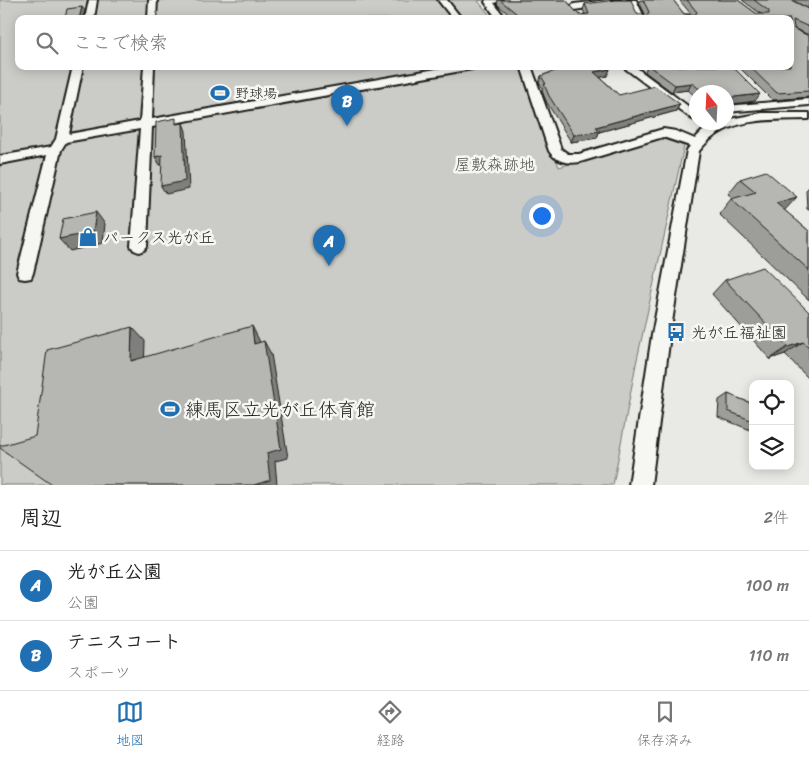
<!DOCTYPE html>
<html lang="ja">
<meta charset="utf-8">
<style>
body{margin:0;font-family:Sriracha,"Klee One",sans-serif;background:#f2f2f2;color:#222}
.controls{position:absolute;right:15px;bottom:15px;display:grid;overflow:hidden;border-radius:10px;box-shadow:0 2px 12px #0003}
.controls button{width:45px;height:45px;display:grid;place-items:center;padding:0;border:0;border-bottom:1px solid #e0e0e0;background:#fff;color:#222;font:25px sans-serif}
.compass{position:absolute;left:689px;top:85px;width:45px;height:45px;border-radius:50%;background:#fff;box-shadow:0 2px 12px #0003;rotate:342deg}
.you{position:absolute;left:541px;top:215px;width:18px;height:18px;margin:-12px;border:4px solid #fff;border-radius:50%;background:#1a73e8;box-shadow:0 0 0 8px #1a73e833}
.badge{display:grid;place-items:center;width:32px;height:32px;border-radius:50%;background:#1f6fb2;color:#fff;font-size:16px;font-weight:700}
.pin{position:absolute;translate:-50% -41px;filter:drop-shadow(0 1px 2px #0008)}
.pin::after{content:'';position:absolute;top:26px;width:18px;height:15px;background:inherit;clip-path:polygon(0 0,100% 0,50% 100%)}
.list{margin:0;padding:0;list-style:none}
h2{display:flex;justify-content:space-between;align-items:center;height:65px;margin:0;padding:0 20px;font-size:21px}
h2 small{font-size:16px;font-weight:400;color:#767676}
.list li{display:grid;grid-template-columns:32px 1fr auto;gap:15px;align-items:center;box-sizing:border-box;height:70px;padding:0 20px;border-top:1px solid #e0e0e0}
.list b{display:block;font-size:19px;white-space:nowrap}
.list p{margin:0;font-size:16px;white-space:nowrap;color:#767676}
.list em{font-size:16px;font-style:normal;color:#767676}
.icon{flex:none;width:28px;height:28px;fill:none;stroke:currentColor;stroke-width:2;stroke-linecap:round;stroke-linejoin:round}
.map{position:relative;flex:none;width:809px;height:485px;overflow:hidden}
.search{position:absolute;background:#fff;box-shadow:0 2px 12px #0003;left:15px;right:15px;top:15px;height:55px;display:flex;align-items:center;gap:12px;box-sizing:border-box;padding:0 18px;border-radius:10px;color:#767676;font-size:19px}
.sheet{height:205px;background:#fff}
nav{display:flex;justify-content:space-around;align-items:center;box-sizing:border-box;height:70px;border-top:1px solid #e0e0e0;background:#fff;font-size:14px;color:#767676}
nav a{display:grid;justify-items:center;gap:2px}
nav .on{color:#1f6fb2}
.map>svg:first-child{display:block}
.green{fill:#cbcbc7;stroke:#747472}
.lines{fill:none;stroke-linecap:round;stroke-linejoin:round}
.minor-casing{stroke:#1c1c1c;stroke-width:4}
.minor{fill:#f6f6f2;fill-rule:evenodd}
.wall{fill:#9d9d9a;stroke:#1c1c1c}
.shaded-wall{fill:#7f7f7d;stroke:#1c1c1c}
.building{fill:#b6b6b3;stroke:#1c1c1c}
.labels{text-anchor:middle;stroke-width:5;stroke-linejoin:round;paint-order:stroke}
.far-poi-label{font-size:14px;fill:#1c1c1c;stroke:#f6f6f2;text-anchor:start}
.park-label{font-size:16px;fill:#51514f;stroke:#f6f6f2}
.poi-label{font-size:16px;fill:#1c1c1c;stroke:#f6f6f2;text-anchor:start}
.near-poi-label{font-size:19px;fill:#1c1c1c;stroke:#f6f6f2;text-anchor:start}
</style>
<div class="map">
<svg width="809" height="485" viewBox="0 0 809 485">
<rect width="100%" height="100%" fill="#e9e9e5"/>
<filter id="ink" filterUnits="userSpaceOnUse"><feTurbulence type="fractalNoise" baseFrequency=".02" numOctaves="2"/><feDisplacementMap in="SourceGraphic" scale="10" xChannelSelector="R" yChannelSelector="G"/><feConvolveMatrix kernelMatrix="1 2 1 2 8 2 1 2 1" color-interpolation-filters="sRGB"/></filter>
<g filter="url(#ink)">
<path class="green" d="M 0,0 L 483,0 L 478,1 L 493,19 L 19,19 L 19,66 L 521,66 L 559,167 L 660,138 L 684,146 L 636,364 L 613,485 L 0,485 Z"/>
<g class="lines">
<g class="minor-casing">
<path id="minor" d="M 89,0 L 97,0 L 94,19 L 85,19 Z
M 149,0 L 157,0 L 156,19 L 148,19 Z
M 438,0 L 447,0 L 462,19 L 453,19 Z
M 486,0 L 502,0 L 494,3 L 506,19 L 497,19 L 485,2 Z
M 608,0 L 636,0 L 645,19 L 636,19 L 629,2 L 574,10 L 570,7 L 574,4 Z
M 73,66 L 83,66 L 69,134 L 140,121 L 144,66 L 154,66 L 152,119 L 453,66 L 477,66 L 472,69 L 152,127 L 147,246 L 144,250 L 139,252 L 134,250 L 131,246 L 140,129 L 66,142 L 61,150 L 33,273 L 31,278 L 25,279 L 19,278 L 17,273 L 47,155 L 0,164 L 0,156 L 51,147 L 56,139 Z
M 521,66 L 531,66 L 561,149 L 568,154 L 579,154 L 663,129 L 676,131 L 695,139 C 703,129 714,122 726,122 L 726,120 L 730,119 L 762,113 L 809,113 L 809,119 C 769,120 726,116 699,151 L 670,335 L 651,485 L 629,485 L 652,335 L 687,150 L 690,146 L 663,137 L 580,162 C 568,164 556,162 549,151 Z
M 622,66 L 634,66 L 696,112 L 696,120 L 692,119 Z
M 809,99 L 809,105 L 726,112 L 726,106 Z"/>
</g>
<use href="#minor" class="minor"/>
</g>
<path class="wall" d="M 498,0 L 566,0 L 579,15 L 585,14 L 583,10 L 585,4 L 637,14 L 645,14 L 639,2 L 640,0 L 673,0 L 684,14 L 691,14 L 680,1 L 681,0 L 738,0 L 757,14 L 761,14 L 742,0 L 791,0 L 809,9 L 809,35 L 793,28 L 794,29 L 809,36 L 809,97 L 772,100 L 738,66 L 790,66 L 790,19 L 514,19 L 497,4 Z
M 792,0 L 809,0 L 809,9 Z
M 549,66 L 606,66 L 610,69 L 607,76 L 600,77 L 619,95 L 680,104 L 676,111 L 599,132 L 597,138 L 571,142 L 547,103 L 542,91 L 543,88 L 539,83 L 541,76 L 554,71 Z
M 647,66 L 732,66 L 755,101 L 726,92 L 696,92 L 696,97 L 688,90 L 672,92 L 645,72 Z
M 740,179 L 784,210 L 809,231 L 809,300 L 719,214 L 731,199 L 733,198 L 728,194 Z
M 809,187 L 809,210 L 807,209 L 806,190 Z
M 725,280 L 809,312 L 809,379 L 785,354 L 770,359 L 712,294 Z
M 728,394 L 753,404 L 753,431 L 718,417 L 719,400 Z"/>
<path class="shaded-wall" d="M 82,7 L 85,11 L 82,19 L 79,19 Z
M 610,69 L 607,76 L 592,79 L 594,72 Z
M 692,83 L 688,90 L 672,92 L 675,85 Z
M 760,94 L 755,101 L 726,105 L 726,98 Z
M 680,104 L 676,111 L 599,132 L 597,138 L 571,142 L 574,135 L 596,127 Z
M 183,123 L 186,131 L 189,189 L 166,194 L 161,186 Z
M 162,155 L 167,163 L 160,165 L 155,157 Z
M 797,197 L 783,212 L 776,203 Z
M 96,212 L 105,224 L 103,243 L 70,251 L 59,239 Z
M 252,326 L 259,340 L 262,357 L 254,344 Z
M 132,327 L 145,341 L 144,373 L 131,361 Z
M 264,341 L 271,354 L 288,458 L 275,461 L 277,485 L 254,485 Z
M 803,342 L 785,354 L 770,359 L 788,347 Z"/>
<path class="building" d="M 500,0 L 566,0 L 579,15 L 589,14 L 585,4 L 615,0 L 631,0 L 637,14 L 648,15 L 649,12 L 643,0 L 673,0 L 684,14 L 695,15 L 697,12 L 687,0 L 738,0 L 757,14 L 769,14 L 769,11 L 754,0 L 791,0 L 809,9 L 809,27 L 793,20 L 794,29 L 809,36 L 809,91 L 777,93 L 749,66 L 790,66 L 790,19 L 523,19 Z
M 82,7 L 79,19 L 65,19 L 67,9 Z
M 558,66 L 606,66 L 610,69 L 594,72 L 619,95 L 655,86 L 680,104 L 596,127 L 600,131 L 574,135 L 549,96 L 544,84 L 546,84 L 541,76 L 560,69 Z
M 649,66 L 732,66 L 760,94 L 726,98 L 726,92 L 703,92 L 692,83 L 675,85 Z
M 176,118 L 176,124 L 183,123 L 185,181 L 161,186 L 162,155 L 155,157 L 156,122 Z
M 766,171 L 797,197 L 776,203 L 809,231 L 809,270 L 731,199 L 756,192 L 740,179 Z
M 96,212 L 93,232 L 59,239 L 63,219 Z
M 763,267 L 809,312 L 809,347 L 803,342 L 788,347 L 725,280 Z
M 252,326 L 254,344 L 264,341 L 281,449 L 267,453 L 270,480 L 254,485 L 52,485 L 0,448 L 0,446 L 35,436 L 47,350 L 132,327 L 131,361 Z
M 728,394 L 753,404 L 753,421 L 728,411 Z"/>
</g>
<defs>
<g id="stadium-bare" transform="scale(1.5)"><path d="M0-5a6.5 5 0 1 0 0 10a6.5 5 0 1 0 0-10ZM-3.5-1.8h7v3.6h-7Z" fill="#1f6fb2" stroke="#f6f6f2" stroke-width="2.5" paint-order="stroke"/></g>
<g id="shop-bare" transform="scale(1.5)"><path d="M-5-2.5h2.3a2.7 3.5 0 0 1 5.4 0H5L5.5 6h-11ZM-1.5-2.5h3a1.5 2.3 0 0 0-3 0Z" fill="#1f6fb2" stroke="#f6f6f2" stroke-width="2.5" paint-order="stroke"/></g>
<g id="bus-bare" transform="scale(1.5)"><path d="M-5-6H5V4H4V6H2V4H-2V6H-4V4H-5ZM-3.5-4V0h7V-4ZM-3.5 1.2v1.5H-2V1.2ZM2 1.2v1.5H3.5V1.2Z" fill="#1f6fb2" stroke="#f6f6f2" stroke-width="2.5" paint-order="stroke"/></g>
</defs>
<g fill-rule="evenodd">
<use href="#stadium-bare" x="220" y="93"/>
<use href="#shop-bare" x="88" y="237"/>
<use href="#bus-bare" x="676" y="332"/>
<use href="#stadium-bare" x="170" y="409"/>
</g>
<g class="labels">
<g class="far-poi-label">
<text x="235" y="98">野球場</text>
</g>
<g class="park-label">
<text x="495" y="170">屋敷森跡地</text>
</g>
<g class="poi-label">
<text x="103" y="243">パークス光が丘</text>
<text x="691" y="338">光が丘福祉園</text>
</g>
<g class="near-poi-label">
<text x="185" y="416">練馬区立光が丘体育館</text>
</g>
</g>
</svg>
<div class="controls">
<button><svg class="icon" aria-label="locate" viewBox="0 0 24 24"><circle cx="12" cy="12" r="6"/><path d="M12 2v4M12 18v4M2 12h4M18 12h4"/></svg></button>
<button><svg class="icon" aria-label="layers" viewBox="0 0 24 24"><path d="M12 4l9 5-9 5-9-5zM3 14l9 5 9-5"/></svg></button>
</div>
<svg class="compass" viewBox="-18 -18 36 36"><path d="M0-13l5 13h-10z" fill="#e53935"/><path d="M0 13l5-13h-10z" fill="#767676"/></svg>
<div class="you"></div>
<div class="pin badge" style="left:329px;top:266px">A</div>
<div class="pin badge" style="left:347px;top:126px">B</div>
<div class="search"><svg class="icon" aria-label="search" viewBox="0 0 24 24"><circle cx="10" cy="10" r="6"/><path d="M15 15l6 6"/></svg>ここで検索</div>
</div>
<section class="sheet">
<h2>周辺<small>2件</small></h2>
<ul class="list">
<li><span class="badge">A</span><div><b>光が丘公園</b><p>公園</p></div><em>100 m</em></li>
<li><span class="badge">B</span><div><b>テニスコート</b><p>スポーツ</p></div><em>110 m</em></li>
</ul>
</section>
<nav>
<a class="on"><svg class="icon" aria-label="map" viewBox="0 0 24 24"><path d="M3 6l6-2 6 2 6-2v14l-6 2-6-2-6 2zM9 4v14M15 6v14"/></svg>地図</a>
<a><svg class="icon" aria-label="directions" viewBox="0 0 24 24"><path d="M12 3l9 9-9 9-9-9zM9 14v-3h6M13 9l2 2-2 2"/></svg>経路</a>
<a><svg class="icon" aria-label="saved" viewBox="0 0 24 24"><path d="M7 4h10v16l-5-4-5 4z"/></svg>保存済み</a>
</nav>
